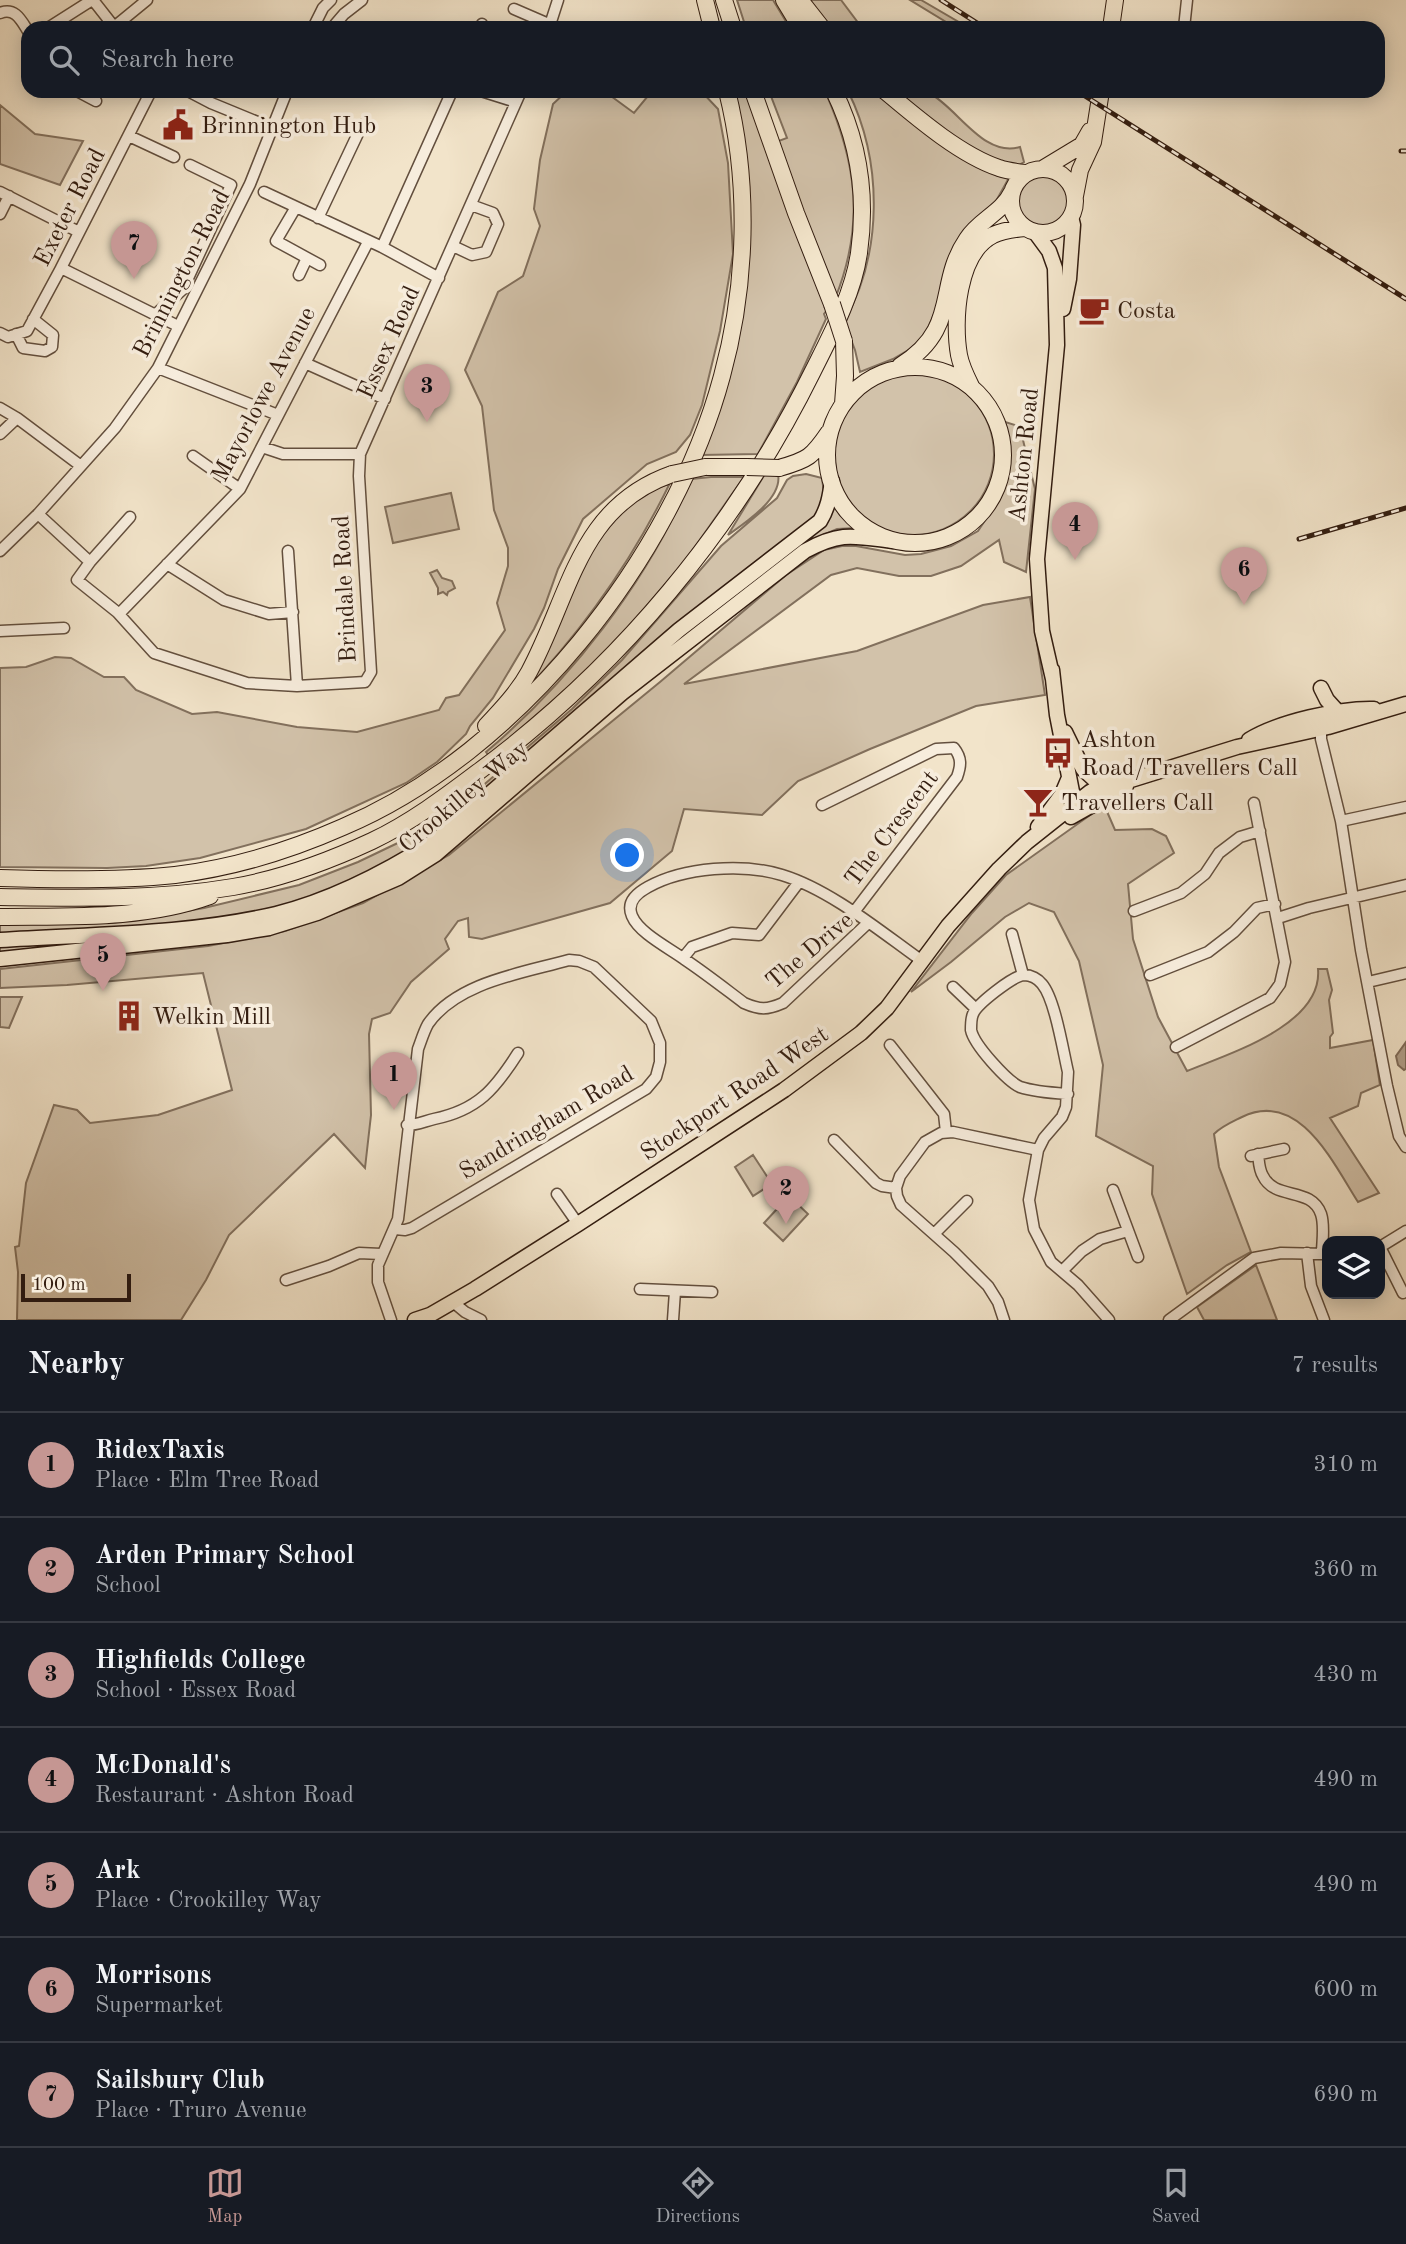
<!DOCTYPE html>
<meta charset="utf-8">
<style>
body{margin:0;font-family:"Old Standard TT",serif;background:#242831;color:#f1f3f6}
.controls{position:absolute;right:21px;bottom:21px;display:grid;overflow:hidden;border-radius:14px;box-shadow:0 4px 18px #0003}
.controls button{width:63px;height:63px;display:grid;place-items:center;padding:0;border:0;border-bottom:2px solid #363941;background:#171b24;color:#f1f3f6;font:35px sans-serif}
.scale{position:absolute;left:21px;bottom:18px;width:110px;box-sizing:border-box;padding-left:7px;border:4px solid #331d10;border-top:0;font-size:19px;line-height:24px;white-space:nowrap;color:#331d10;-webkit-text-stroke:5px #f7eddd;paint-order:stroke}
.you{position:absolute;left:628px;top:856px;width:24px;height:24px;margin:-18px;border:5px solid #fff;border-radius:50%;background:#1a73e8;box-shadow:0 0 0 10px #1a73e833}
.badge{display:grid;place-items:center;width:46px;height:46px;border-radius:50%;background:#c59692;color:#111;font-size:23px;font-weight:700}
.pin{position:absolute;translate:-50% -58px;filter:drop-shadow(0 2px 4px #0008)}
.pin::after{content:'';position:absolute;top:37px;width:24px;height:21px;background:inherit;clip-path:polygon(0 0,100% 0,50% 100%)}
.list{margin:0;padding:0;list-style:none}
h2{display:flex;justify-content:space-between;align-items:center;height:91px;margin:0;padding:0 28px;font-size:30px}
h2 small{font-size:23px;font-weight:400;color:#9ea1a6}
.list li{display:grid;grid-template-columns:46px 1fr auto;gap:21px;align-items:center;box-sizing:border-box;height:105px;padding:0 28px;border-top:2px solid #363941}
.list b{display:block;font-size:26px;white-space:nowrap}
.list p{margin:0;font-size:23px;white-space:nowrap;color:#9ea1a6}
.list em{font-size:23px;font-style:normal;color:#9ea1a6}
.icon{flex:none;width:38px;height:38px;fill:none;stroke:currentColor;stroke-width:2;stroke-linecap:round;stroke-linejoin:round}
.map{position:relative;flex:none;width:1406px;height:1320px;overflow:hidden}
.search{position:absolute;background:#171b24;box-shadow:0 4px 18px #0003;left:21px;right:21px;top:21px;height:77px;display:flex;align-items:center;gap:18px;box-sizing:border-box;padding:0 24px;border-radius:21px;color:#9ea1a6;font-size:26px}
.sheet{height:826px;background:#171b24}
nav{display:flex;justify-content:space-around;align-items:center;box-sizing:border-box;height:98px;border-top:2px solid #363941;background:#171b24;font-size:19px;color:#9ea1a6}
nav a{display:grid;justify-items:center;gap:4px}
nav .on{color:#c59692}
.map>svg:first-child{display:block}
.green{fill:#d2c2aa;stroke:#82705d;stroke-width:2}
.water{fill:#b1a08b;stroke:#7f6c5a;stroke-width:2}
.lines{fill:none;stroke-linecap:round;stroke-linejoin:round}
.minor-casing{stroke:#634f3e;stroke-width:13}
.major-casing{stroke:#331d10;stroke-width:17}
.highway-casing{stroke:#331d10;stroke-width:18}
.minor{stroke:#f7eddd;stroke-width:10}
.major{stroke:#f2e4ca;stroke-width:14}
.highway{stroke:#f2e4ca;stroke-width:16}
.rail-casing{stroke:#331d10;stroke-width:5}
.rail{stroke:#f7eddd;stroke-width:2.5;stroke-dasharray:8;stroke-linecap:butt}
.highway-bridge-casing{stroke:#331d10;stroke-width:18;stroke-linecap:butt}
.highway-bridge{stroke:#f2e4ca;stroke-width:16}
.labels{text-anchor:middle;stroke-width:7;stroke-linejoin:round;paint-order:stroke}
.poi-label{font-size:24px;fill:#331d10;stroke:#f7eddd;text-anchor:start}
.street-label{font-size:24px;fill:#331d10;stroke:#f7eddd}
</style>
<div class="map">
<svg width="1406" height="1320" viewBox="0 0 1406 1320">
<rect width="100%" height="100%" fill="#f2e4ca"/>
<filter id="stains"><feTurbulence type="fractalNoise" baseFrequency=".00286" numOctaves="4"/><feColorMatrix values="0 0 0 0 .2 0 0 0 0 .09 0 0 0 0 .02 0 0 0 .5 -.17"/></filter>
<radialGradient id="worn" r=".72"><stop offset=".6" stop-color="#630" stop-opacity="0"/><stop offset="1" stop-color="#630" stop-opacity=".3"/></radialGradient>
<path class="green" d="M 737,0 L 773,0 L 790,28 L 746,28 Z
M 805,0 L 841,0 L 862,28 L 827,28 Z
M 910,0 L 921,0 L 969,28 L 956,28 Z
M 567,91 L 604,91 L 634,113 L 652,91 L 701,91 L 718,109 L 728,163 L 733,254 L 720,331 L 702,405 L 690,435 L 676,452 L 647,464 L 583,519 L 558,569 L 544,608 L 534,629 L 493,698 L 470,726 L 466,734 L 437,762 L 406,783 L 306,829 L 200,858 L 146,866 L 107,868 L 0,867 L 0,668 L 26,667 L 55,657 L 71,658 L 104,677 L 124,677 L 136,690 L 192,714 L 217,712 L 297,727 L 357,732 L 439,710 L 446,698 L 459,695 L 505,630 L 497,603 L 508,566 L 508,548 L 494,510 L 482,406 L 465,370 L 498,292 L 523,276 L 540,226 L 534,209 L 540,160 L 553,104 Z
M 734,91 L 745,91 L 827,310 L 824,314 L 826,319 L 797,382 L 758,454 L 701,455 L 736,348 Z
M 769,91 L 825,91 C 857,163 865,224 835,299 L 773,143 L 787,138 Z
M 848,91 L 877,91 L 904,114 L 1010,176 L 938,305 L 922,342 L 893,359 L 860,372 L 855,350 L 844,322 C 883,253 883,162 848,91 Z
M 891,91 C 902,91 920,88 929,93 C 957,107 983,158 1020,147 L 1024,162 L 1019,165 L 999,163 L 958,140 Z
M 0,105 L 35,134 L 83,141 L 60,185 L 0,164 Z
M1016 202a26 26 0 1 1 52 0a26 26 0 1 1-52 0Z
M832 454a81 81 0 1 1 162 0a81 81 0 1 1-162 0Z
M 1002,421 L 1015,425 L 1023,440 L 1035,489 L 1026,572 L 1004,562 L 999,540 L 961,566 L 931,576 L 899,576 L 857,568 L 831,575 L 684,684 L 857,651 L 983,605 L 1030,597 L 1045,695 L 976,706 L 870,749 L 798,781 L 762,815 L 684,809 L 672,851 L 610,903 L 482,939 L 469,937 L 468,918 L 458,921 L 445,939 L 449,949 L 411,982 L 390,1013 L 372,1019 L 369,1034 L 371,1115 L 365,1168 L 334,1134 L 229,1235 L 206,1280 L 181,1320 L 17,1320 L 18,1272 L 15,1247 L 19,1246 L 26,1183 L 54,1105 L 77,1110 L 90,1123 L 158,1115 L 232,1090 L 203,973 L 67,985 L 0,988 L 0,969 L 208,946 L 285,931 L 363,903 L 449,855 L 660,682 L 786,575 L 824,550 L 842,546 L 856,546 L 905,555 L 921,554 L 951,546 L 978,531 L 1000,498 L 1008,478 L 1008,439 Z
M 765,474 L 778,474 C 783,498 745,523 728,535 Z
M 806,474 L 822,478 L 824,494 L 820,514 L 446,826 L 395,861 L 303,901 L 235,917 L 165,924 L 0,935 L 0,925 L 152,917 L 204,908 L 299,885 L 358,862 L 404,840 L 458,807 L 572,709 L 622,660 L 721,546 L 777,498 L 787,480 L 793,476 Z
M 711,477 L 744,477 L 685,561 L 603,657 L 489,756 L 486,752 C 570,681 648,581 691,479 Z
M 670,483 C 632,561 580,634 520,696 L 593,545 L 622,511 L 646,493 Z
M 451,493 L 459,529 L 393,543 L 385,507 Z
M 833,505 L 840,515 L 855,528 L 837,529 L 809,541 C 732,600 656,660 582,723 C 493,799 419,875 304,912 C 252,929 197,934 142,939 C 95,943 47,947 0,952 L 0,943 L 205,930 L 243,925 L 311,908 L 364,887 L 396,870 L 433,846 L 469,818 L 663,652 L 746,585 L 808,540 L 823,526 Z
M 437,570 L 442,578 L 452,581 L 455,588 L 448,592 L 447,595 L 443,592 L 438,594 L 438,588 L 430,573 Z
M 1105,807 L 1115,830 L 1152,829 L 1166,836 L 1174,853 L 1128,884 L 1133,939 L 1158,1017 L 1187,1071 C 1228,1054 1323,1025 1318,969 L 1327,969 L 1332,990 L 1329,1000 L 1333,1033 L 1330,1037 L 1330,1048 L 1373,1040 L 1380,1085 L 1361,1093 L 1358,1106 L 1330,1118 L 1379,1193 L 1358,1202 C 1333,1163 1299,1089 1242,1117 C 1232,1122 1222,1126 1214,1134 L 1219,1167 L 1251,1252 L 1227,1265 L 1187,1294 L 1152,1194 L 1153,1166 L 1096,1136 L 1103,1065 L 1079,961 L 1054,912 L 1029,903 L 1005,917 L 951,962 L 911,992 L 972,913 L 1006,875 L 1093,813 Z
M 0,997 L 22,997 L 9,1028 L 0,1027 Z
M 753,1155 L 772,1184 L 753,1196 L 735,1167 Z
M 789,1196 L 808,1214 L 783,1241 L 764,1223 Z
M 1256,1265 L 1277,1320 L 1204,1320 L 1197,1307 Z"/>
<path class="water" d="M 1406,1042 L 1406,1069 L 1404,1070 L 1398,1065 L 1396,1056 Z"/>
<g class="lines">
<g class="minor-casing">
<path id="minor" d="M 93,0 L 115,28
M 514,9 L 551,25
M 0,13 C 15,7 21,20 28,31
M 114,27 L 147,0
M 48,28 L 92,0
M 313,28 L 323,8 L 331,0
M 332,28 L 344,14 L 362,0
M 480,28 L 482,24
M 549,28 L 558,0
M 1184,28 L 1187,0
M 77,91 L 96,101
M 188,91 L 211,103 L 272,128
M 481,91 L 516,102
M 129,136 L 174,157
M 0,192 L 79,232
M 264,192 L 382,247 L 439,278
M 296,207 L 276,241 L 320,265
M 0,214 L 9,196
M 318,218 L 362,125
M 453,246 L 472,255 L 486,252 L 498,224 L 493,213 L 471,205
M 382,247 L 452,91
M 61,268 L 178,326
M 299,275 L 307,258
M 155,315 L 183,289 L 231,185 L 190,165
M 0,333 L 8,337 L 27,331 L 61,268 L 151,91
M 16,334 L 23,348 L 45,351 L 52,347 L 53,335 L 33,319
M 305,363 L 385,399
M 158,368 L 278,415
M 0,408 L 17,418 L 81,466
M 0,434 L 17,418
M 262,447 L 283,454 L 360,454
M 193,456 L 240,489
M 38,514 L 90,562 L 77,580 L 117,612 L 154,653 L 247,683 L 297,686 L 365,682 L 371,672 L 359,476 L 360,454 L 521,91
M 0,551 L 38,514 L 115,428 L 158,368 L 250,184 L 287,91
M 288,551 L 297,686
M 90,562 L 130,517
M 167,564 L 224,600 L 269,614 L 293,612
M 119,614 L 240,489 L 368,242
M 0,631 L 64,628
M 1321,722 L 1321,739 L 1341,821 L 1361,950 L 1387,1086 L 1399,1136 L 1406,1147
M 822,805 L 936,749 L 954,748 C 962,758 961,766 957,777 L 854,912
M 1341,821 L 1406,807
M 1134,911 L 1181,893 L 1205,874 L 1219,853 L 1240,837 L 1260,831
M 1278,918 L 1309,908 L 1406,885
M 868,923 L 783,1003 C 767,1010 760,1010 744,1003 C 724,988 705,973 684,959 C 669,948 639,933 632,916 C 626,902 637,893 648,887 C 684,867 743,863 782,875 C 831,890 881,932 922,961
M 1012,934 L 1023,975
M 683,958 L 692,947 L 732,933 L 759,935 L 799,882
M 1150,975 L 1208,952 L 1234,932 L 1257,908 L 1275,904
M 1368,982 L 1406,973
M 953,987 L 976,1009
M 890,1045 L 944,1114 L 946,1132
M 1176,1047 L 1270,998 L 1280,984 L 1285,962 L 1254,803
M 1068,1094 C 1053,1093 1035,1092 1020,1087 C 1007,1081 974,1045 971,1030 C 971,1026 971,1018 973,1014 C 977,1004 1013,976 1024,975 C 1031,975 1038,979 1042,984 C 1055,999 1063,1051 1068,1072 L 1066,1107 L 1062,1117 L 1044,1138 L 1038,1150 L 1029,1200 L 1034,1229 L 1051,1262 L 1078,1285 L 1109,1320
M 407,1125 C 417,1125 425,1121 434,1119 C 478,1110 495,1089 518,1053
M 834,1140 L 876,1183 L 882,1186 L 896,1188
M 1258,1154 C 1259,1162 1259,1170 1263,1176 C 1275,1201 1311,1186 1321,1214 C 1325,1226 1322,1242 1322,1254
M 1251,1156 L 1284,1149
M 1113,1190 L 1138,1257
M 557,1194 L 578,1224
M 934,1234 L 967,1201
M 1380,1247 L 1403,1293
M 1380,1247 L 1406,1231
M 1307,1253 L 1311,1286 L 1324,1320
M 1062,1271 L 1082,1251 L 1100,1239 L 1128,1231
M 286,1280 L 329,1266 L 359,1253 L 381,1254
M 640,1289 L 712,1292
M 453,1302 L 465,1312 L 481,1320
M 391,1320 L 378,1282 L 378,1265 L 398,1219 L 418,1049 C 421,1041 424,1031 428,1024 C 457,982 523,973 569,960 L 579,961 L 594,967 L 651,1021 L 660,1043 L 660,1062 L 656,1077 L 646,1089 L 412,1228 L 405,1230 L 395,1229
M 673,1320 L 675,1291
M 1004,1320 L 998,1302 L 988,1286 L 954,1252 L 901,1205 L 897,1196 L 896,1188 L 900,1176 L 925,1142 L 941,1133 L 953,1132 L 1038,1150
M 1169,1320 L 1254,1258 L 1281,1253 L 1327,1254"/>
</g>
<g class="major-casing">
<path id="major" d="M 1035,232 L 1049,251 L 1055,268 L 1057,345 L 1037,559 L 1042,631 L 1053,679
M 1063,309 L 1069,279 L 1073,225 L 1071,217
M 1052,670 L 1057,715 L 1076,812
M 1321,688 L 1327,700 L 1337,711
M 1065,732 L 1083,769 L 1095,780 L 1112,780
M 1249,740 C 1278,722 1340,708 1374,709
M 1071,817 L 1126,786
M 1038,827 L 1062,794 L 1068,780
M 0,940 C 91,934 186,935 276,914 C 333,900 386,872 435,841 L 679,630 L 820,521 C 828,508 830,496 832,481
M 0,959 L 227,935 L 269,928 L 317,913 L 398,878 L 436,854 L 622,693 L 805,551 C 841,531 854,536 893,541
M 415,1320 L 430,1315 L 475,1289 L 578,1224 L 784,1090 L 861,1033 L 887,1008 L 948,926 L 999,869 L 1027,842 L 1090,792 L 1097,788 L 1131,780 L 1237,747 L 1328,727 L 1406,704"/>
</g>
<g class="highway-casing">
<path id="highway" d="M 705,0 L 712,28
M 724,0 L 733,28
M 784,0 L 801,28
M 800,0 L 822,28
M 1111,28 L 1115,0
M 753,91 L 796,213 L 832,304
M 885,91 C 916,117 960,155 999,168 C 1007,171 1017,172 1026,173
M 1044,168 L 1082,145 L 1090,131
M1011 201a32 32 0 1 1 64 0a32 32 0 1 1-64 0Z
M 1075,196 L 1080,170 L 1093,142 L 1101,91
M 900,366 C 961,328 935,286 967,239 C 979,220 1002,213 1012,192
M827 455a88 88 0 1 1 176 0a88 88 0 1 1-176 0Z
M 971,386 C 966,376 961,366 959,355 C 953,321 957,253 993,235 C 1002,231 1014,229 1025,228
M 843,404 L 845,376 L 844,341
M 705,467 L 747,467
M 779,468 C 808,460 812,457 829,432
M 486,726 C 502,709 518,692 529,672 C 571,594 578,507 672,474
M 0,878 C 58,880 117,881 175,875 C 232,868 291,850 343,827 C 518,753 673,558 722,376 C 747,285 750,183 727,91
M 0,897 C 78,898 156,900 233,887 C 280,879 329,861 372,841 C 410,823 445,797 478,772 C 620,667 735,529 813,371 C 831,335 853,294 859,253 C 867,197 859,142 834,91
M 0,917 C 70,916 143,920 210,896"/>
</g>
<use href="#minor" class="minor"/>
<use href="#major" class="major"/>
<use href="#highway" class="highway"/>
<g class="rail-casing">
<path id="rail" d="M 941,0 L 985,28
M 1077,91 L 1406,299
M 1401,151 L 1406,151
M 1299,539 L 1406,508"/>
</g>
<use href="#rail" class="rail"/>
<g class="highway-bridge-casing">
<path id="highway-bridge" d="M 832,304 L 844,341
M 747,467 L 779,468
M 672,474 L 705,467"/>
</g>
<use href="#highway-bridge" class="highway-bridge"/>
</g>
<defs>
<g id="civic-bare" transform="scale(2.415)"><path d="M-.6-6.5H3V-4.5H.6V-3L4-1V1h2V6H-6V1h2V-1L-.6-3ZM-1.2 2.5V6h2.4V2.5Z" fill="#8f2418" stroke="#f7eddd" stroke-width="2.5" paint-order="stroke"/></g>
<g id="cafe-bare" transform="scale(2.415)"><path d="M-5.5-4.5H6V0H3Q3 3.5 0 3.5H-2.5Q-5.5 3.5-5.5 0ZM3-3.2v2h1.7v-2ZM-6 4.5H4V6H-6Z" fill="#8f2418" stroke="#f7eddd" stroke-width="2.5" paint-order="stroke"/></g>
<g id="bus-bare" transform="scale(2.415)"><path d="M-5-6H5V4H4V6H2V4H-2V6H-4V4H-5ZM-3.5-4V0h7V-4ZM-3.5 1.2v1.5H-2V1.2ZM2 1.2v1.5H3.5V1.2Z" fill="#8f2418" stroke="#f7eddd" stroke-width="2.5" paint-order="stroke"/></g>
<g id="bar-bare" transform="scale(2.415)"><path d="M-6-5H6L.8 .8V4.5H3.5V6h-7V4.5H-.8V.8Z" fill="#8f2418" stroke="#f7eddd" stroke-width="2.5" paint-order="stroke"/></g>
<g id="building-bare" transform="scale(2.415)"><path d="M-4-6H4V6H1V3H-1V6H-4ZM-2.5-4.3h1.7v1.8h-1.7ZM.8-4.3h1.7v1.8H.8ZM-2.5-1h1.7V.8h-1.7ZM.8-1h1.7V.8H.8Z" fill="#8f2418" stroke="#f7eddd" stroke-width="2.5" paint-order="stroke"/></g>
</defs>
<g fill-rule="evenodd">
<use href="#civic-bare" x="178" y="125"/>
<use href="#cafe-bare" x="1094" y="310"/>
<use href="#bus-bare" x="1058" y="753"/>
<use href="#bar-bare" x="1038" y="802"/>
<use href="#building-bare" x="129" y="1016"/>
</g>
<g class="labels">
<g class="poi-label">
<text x="201" y="133">Brinnington Hub</text>
<text x="1117" y="318">Costa</text>
<text x="1081" y="747">Ashton<tspan x="1081" dy="28">Road/Travellers Call</tspan></text>
<text x="1061" y="810">Travellers Call</text>
<text x="152" y="1024">Welkin Mill</text>
</g>
<g class="street-label">
<text transform="translate(69 207) rotate(-63)" y="8">Exeter Road</text>
<text transform="translate(181 273) rotate(-63)" y="8">Brinnington Road</text>
<text transform="translate(388 342) rotate(-66)" y="8">Essex Road</text>
<text transform="translate(263 394) rotate(-62)" y="8">Mayorlowe Avenue</text>
<text transform="translate(1023 455) rotate(-84)" y="8">Ashton Road</text>
<text transform="translate(344 589) rotate(-93)" y="8">Brindale Road</text>
<text transform="translate(463 796) rotate(-40)" y="8">Crookilley Way</text>
<text transform="translate(891 828) rotate(-53)" y="8">The Crescent</text>
<text transform="translate(809 950) rotate(-40)" y="8">The Drive</text>
<text transform="translate(734 1093) rotate(-34)" y="8">Stockport Road West</text>
<text transform="translate(546 1122) rotate(-31)" y="8">Sandringham Road</text>
</g>
</g>
<rect width="100%" height="100%" filter="url(#stains)"/>
<rect width="100%" height="100%" fill="url(#worn)"/>
</svg>
<div class="controls">
<button><svg class="icon" aria-label="layers" viewBox="0 0 24 24"><path d="M12 4l9 5-9 5-9-5zM3 14l9 5 9-5"/></svg></button>
</div>
<div class="scale">100 m</div>
<div class="you"></div>
<div class="pin badge" style="left:394px;top:1110px">1</div>
<div class="pin badge" style="left:786px;top:1224px">2</div>
<div class="pin badge" style="left:427px;top:422px">3</div>
<div class="pin badge" style="left:1075px;top:560px">4</div>
<div class="pin badge" style="left:103px;top:991px">5</div>
<div class="pin badge" style="left:1244px;top:605px">6</div>
<div class="pin badge" style="left:134px;top:279px">7</div>
<div class="search"><svg class="icon" aria-label="search" viewBox="0 0 24 24"><circle cx="10" cy="10" r="6"/><path d="M15 15l6 6"/></svg>Search here</div>
</div>
<section class="sheet">
<h2>Nearby<small>7 results</small></h2>
<ul class="list">
<li><span class="badge">1</span><div><b>RidexTaxis</b><p>Place · Elm Tree Road</p></div><em>310 m</em></li>
<li><span class="badge">2</span><div><b>Arden Primary School</b><p>School</p></div><em>360 m</em></li>
<li><span class="badge">3</span><div><b>Highfields College</b><p>School · Essex Road</p></div><em>430 m</em></li>
<li><span class="badge">4</span><div><b>McDonald's</b><p>Restaurant · Ashton Road</p></div><em>490 m</em></li>
<li><span class="badge">5</span><div><b>Ark</b><p>Place · Crookilley Way</p></div><em>490 m</em></li>
<li><span class="badge">6</span><div><b>Morrisons</b><p>Supermarket</p></div><em>600 m</em></li>
<li><span class="badge">7</span><div><b>Sailsbury Club</b><p>Place · Truro Avenue</p></div><em>690 m</em></li>
</ul>
</section>
<nav>
<a class="on"><svg class="icon" aria-label="map" viewBox="0 0 24 24"><path d="M3 6l6-2 6 2 6-2v14l-6 2-6-2-6 2zM9 4v14M15 6v14"/></svg>Map</a>
<a><svg class="icon" aria-label="directions" viewBox="0 0 24 24"><path d="M12 3l9 9-9 9-9-9zM9 14v-3h6M13 9l2 2-2 2"/></svg>Directions</a>
<a><svg class="icon" aria-label="saved" viewBox="0 0 24 24"><path d="M7 4h10v16l-5-4-5 4z"/></svg>Saved</a>
</nav>
